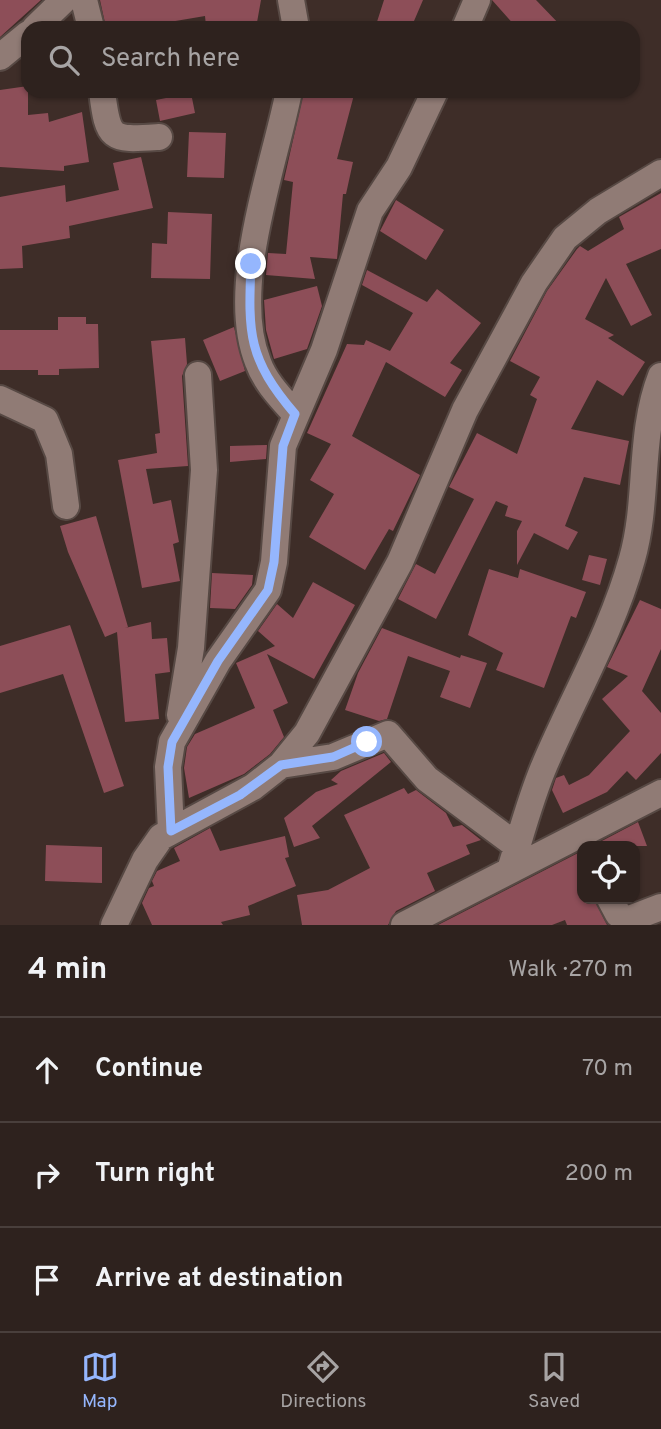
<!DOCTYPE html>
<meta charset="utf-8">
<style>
body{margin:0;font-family:Overpass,sans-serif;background:#362a27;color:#f1f3f6}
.controls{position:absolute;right:21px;bottom:21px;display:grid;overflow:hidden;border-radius:14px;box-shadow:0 2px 5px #0004}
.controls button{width:63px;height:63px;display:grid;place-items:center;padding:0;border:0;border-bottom:2px solid #493f3c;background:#2e221e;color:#f1f3f6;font:35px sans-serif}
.stop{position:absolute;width:21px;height:21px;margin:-16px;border:5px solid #95b6fd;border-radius:50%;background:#fff}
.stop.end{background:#95b6fd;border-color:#fff;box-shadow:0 2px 7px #0008}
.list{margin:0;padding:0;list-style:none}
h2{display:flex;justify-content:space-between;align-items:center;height:91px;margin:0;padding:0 28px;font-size:30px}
h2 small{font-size:23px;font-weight:400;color:#a7a4a4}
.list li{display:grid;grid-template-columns:46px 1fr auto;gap:21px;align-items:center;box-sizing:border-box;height:105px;padding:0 28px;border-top:2px solid #493f3c}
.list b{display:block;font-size:26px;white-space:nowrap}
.list em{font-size:23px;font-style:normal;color:#a7a4a4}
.icon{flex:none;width:38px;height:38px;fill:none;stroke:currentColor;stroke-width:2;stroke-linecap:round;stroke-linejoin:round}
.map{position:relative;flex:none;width:661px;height:925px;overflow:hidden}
.search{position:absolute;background:#2e221e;box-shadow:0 2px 5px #0004;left:21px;right:21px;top:21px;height:77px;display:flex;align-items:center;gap:18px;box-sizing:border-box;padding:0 24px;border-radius:21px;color:#a7a4a4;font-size:26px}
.sheet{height:406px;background:#2e221e}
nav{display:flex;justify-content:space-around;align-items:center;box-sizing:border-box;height:98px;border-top:2px solid #493f3c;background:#2e221e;font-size:19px;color:#a7a4a4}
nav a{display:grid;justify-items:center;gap:4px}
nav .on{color:#95b6fd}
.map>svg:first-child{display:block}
.building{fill:#8d4e58}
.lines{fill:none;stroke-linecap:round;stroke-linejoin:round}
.minor-casing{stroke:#574944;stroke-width:30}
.minor{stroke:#907b75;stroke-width:26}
.route{stroke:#95b6fd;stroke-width:9}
</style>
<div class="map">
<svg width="661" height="925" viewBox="0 0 661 925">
<rect width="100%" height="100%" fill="#3e2d28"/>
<path class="building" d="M 0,0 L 41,0 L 0,37 Z
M 100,0 L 261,0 L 256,28 L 240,28 L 242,21 L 206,26 L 205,16 L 134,28 L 106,28 Z
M 384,0 L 423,0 L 411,28 L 375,28 Z
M 492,0 L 536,0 L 563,28 L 517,28 Z
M 28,86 L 28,115 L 48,113 L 49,122 L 82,112 L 89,162 L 64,166 L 64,171 L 0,167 L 0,90 Z
M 304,91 L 355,91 L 337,159 L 353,162 L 346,194 L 343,194 L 337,259 L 310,257 L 315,279 L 266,275 L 268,253 L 286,254 L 293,182 L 284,180 Z
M 191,93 L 195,113 L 160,121 L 156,100 Z
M 189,132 L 226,133 L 224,178 L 187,177 Z
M 141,157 L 153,208 L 69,226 L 70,238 L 22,246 L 23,268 L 0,269 L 0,197 L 65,185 L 66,202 L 119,190 L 113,163 Z
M 661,193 L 661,249 L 626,264 L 652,315 L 631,326 L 606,278 L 585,319 L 614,335 L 608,338 L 645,362 L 623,396 L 597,380 L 571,429 L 629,441 L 620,485 L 584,477 L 565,526 L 578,532 L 568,550 L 534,533 L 517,565 L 517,531 L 522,521 L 505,516 L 508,506 L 496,501 L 436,619 L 398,599 L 416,564 L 435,574 L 474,499 L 449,487 L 477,433 L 517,454 L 537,399 L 530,395 L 540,377 L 510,361 L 547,291 L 577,249 L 580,246 L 588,251 L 624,229 L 619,217 Z
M 396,200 L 444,230 L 426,260 L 380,231 Z
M 168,212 L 212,214 L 210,279 L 151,278 L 152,243 L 167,244 Z
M 367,270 L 427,302 L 437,289 L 481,323 L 450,363 L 462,370 L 445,397 L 386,362 L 352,436 L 420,475 L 393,531 L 389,529 L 365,570 L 309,537 L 334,494 L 310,480 L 331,444 L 307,433 L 347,344 L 364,345 L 366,340 L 390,351 L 413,313 L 362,285 Z
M 317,286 L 322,306 L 307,349 L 274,359 L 266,330 L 264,300 Z
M 58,317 L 86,317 L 86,324 L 98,324 L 99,368 L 59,369 L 59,375 L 38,375 L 38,370 L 0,370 L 0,330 L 58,330 Z
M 234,327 L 245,371 L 220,381 L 203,340 Z
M 185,338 L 187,364 L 182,376 L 188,466 L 146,469 L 153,504 L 171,500 L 179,542 L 173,544 L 180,581 L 142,588 L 118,460 L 157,453 L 155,434 L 160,433 L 151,341 Z
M 267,445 L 266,459 L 230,462 L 230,446 Z
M 96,516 L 128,627 L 125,628 L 151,622 L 152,639 L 167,638 L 170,672 L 155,674 L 159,719 L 125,722 L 117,632 L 105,637 L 68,552 L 60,526 Z
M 589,555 L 607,559 L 600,585 L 582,580 Z
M 489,569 L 518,578 L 520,569 L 586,592 L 576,618 L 571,616 L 544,688 L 496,670 L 503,653 L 468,635 Z
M 212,573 L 253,575 L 252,585 L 235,609 L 210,608 Z
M 313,582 L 355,605 L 314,679 L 267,654 L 288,703 L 273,710 L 284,737 L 270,754 L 244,774 L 189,798 L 184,768 L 187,747 L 195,734 L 255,708 L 236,663 L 275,646 L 258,631 L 277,604 L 293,618 Z
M 640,600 L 661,609 L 661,649 L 642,691 L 661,713 L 661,753 L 636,780 L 627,771 L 607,792 L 563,813 L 552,790 L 556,778 L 564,775 L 569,785 L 589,775 L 630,731 L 602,699 L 628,676 L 607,667 Z
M 70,625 L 124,786 L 104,793 L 63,674 L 0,693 L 0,646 Z
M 382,628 L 460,658 L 461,655 L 487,663 L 470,708 L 440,697 L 450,671 L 408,656 L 387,719 L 379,721 L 345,710 L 358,673 Z
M 384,753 L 391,762 L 312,826 L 320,838 L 294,847 L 284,818 L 316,792 L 338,784 L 331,780 L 341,771 Z
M 404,788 L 408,794 L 416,790 L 446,813 L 453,827 L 462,825 L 481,840 L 466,845 L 470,854 L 427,873 L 435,891 L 396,911 L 388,925 L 302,925 L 297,895 L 328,890 L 370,868 L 344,815 Z
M 638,822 L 647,846 L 600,846 L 598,843 Z
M 210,828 L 220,851 L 285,836 L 289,857 L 285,858 L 296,886 L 248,906 L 250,915 L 221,922 L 223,925 L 152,925 L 142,903 L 149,888 L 154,886 L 152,881 L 157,871 L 180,861 L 174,848 Z
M 46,845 L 102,847 L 102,883 L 45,881 Z
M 582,851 L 582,899 L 594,899 L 607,925 L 567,925 L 565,920 L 552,925 L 438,925 Z"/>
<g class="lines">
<g class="minor-casing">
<path id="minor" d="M 84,0 L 91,28
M 291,0 L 296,28
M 35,28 L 64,0
M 465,28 L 477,0
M 0,57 L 28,34
M 102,91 C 108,141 111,140 159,137
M 289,91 C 274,167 228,288 258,362 C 265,382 281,398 295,414
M 0,399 L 45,420 L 59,454 L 66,506
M 180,715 L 191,648 L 204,470 L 198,375
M 281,765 L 333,757 L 388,734 L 427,779 L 517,846
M 171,831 L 168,767 L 172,742 L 218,661 L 268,590 L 274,562 L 283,446 L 324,350 L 370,211 L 399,167 L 435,91
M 510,870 C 521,835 530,799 545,764 C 574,696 612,631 632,559 C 649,500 638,435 661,376
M 610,899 L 618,914 L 627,920 L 661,907
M 114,925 L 145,860 L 161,837 L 253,787 L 281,765 L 307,733 L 400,562 L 465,410 L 534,283 L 565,238 L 598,211 L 661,173
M 404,925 L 661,793"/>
</g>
<use href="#minor" class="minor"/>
</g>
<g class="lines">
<path class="route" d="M 251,264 C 248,334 248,359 295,414 L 283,446 L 274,562 L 268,590 L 218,661 L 172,742 L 168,767 L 171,831 L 240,795 L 281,765 L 333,757 L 367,742"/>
</g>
</svg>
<div class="controls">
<button><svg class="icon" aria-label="locate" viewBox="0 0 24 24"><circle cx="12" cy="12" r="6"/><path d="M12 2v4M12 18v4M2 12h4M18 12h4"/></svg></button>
</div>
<div class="stop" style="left:367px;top:742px"></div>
<div class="stop end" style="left:251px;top:264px"></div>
<div class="search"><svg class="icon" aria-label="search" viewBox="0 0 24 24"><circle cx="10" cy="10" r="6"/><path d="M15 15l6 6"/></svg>Search here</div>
</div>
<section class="sheet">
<h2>4 min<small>Walk · 270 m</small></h2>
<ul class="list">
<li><svg class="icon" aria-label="ahead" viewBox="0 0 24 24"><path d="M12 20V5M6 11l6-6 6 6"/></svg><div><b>Continue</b></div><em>70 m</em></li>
<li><svg class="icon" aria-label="right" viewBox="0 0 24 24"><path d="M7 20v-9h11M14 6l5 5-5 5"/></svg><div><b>Turn right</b></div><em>200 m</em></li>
<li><svg class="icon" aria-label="arrive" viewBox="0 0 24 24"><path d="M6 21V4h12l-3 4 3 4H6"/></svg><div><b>Arrive at destination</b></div></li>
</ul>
</section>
<nav>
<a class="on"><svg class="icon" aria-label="map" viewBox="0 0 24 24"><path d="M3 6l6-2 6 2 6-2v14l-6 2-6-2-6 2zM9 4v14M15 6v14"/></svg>Map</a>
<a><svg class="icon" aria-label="directions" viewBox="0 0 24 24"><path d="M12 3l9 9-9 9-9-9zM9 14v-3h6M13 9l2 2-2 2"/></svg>Directions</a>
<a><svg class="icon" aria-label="saved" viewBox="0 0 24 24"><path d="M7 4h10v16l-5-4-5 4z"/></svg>Saved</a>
</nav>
